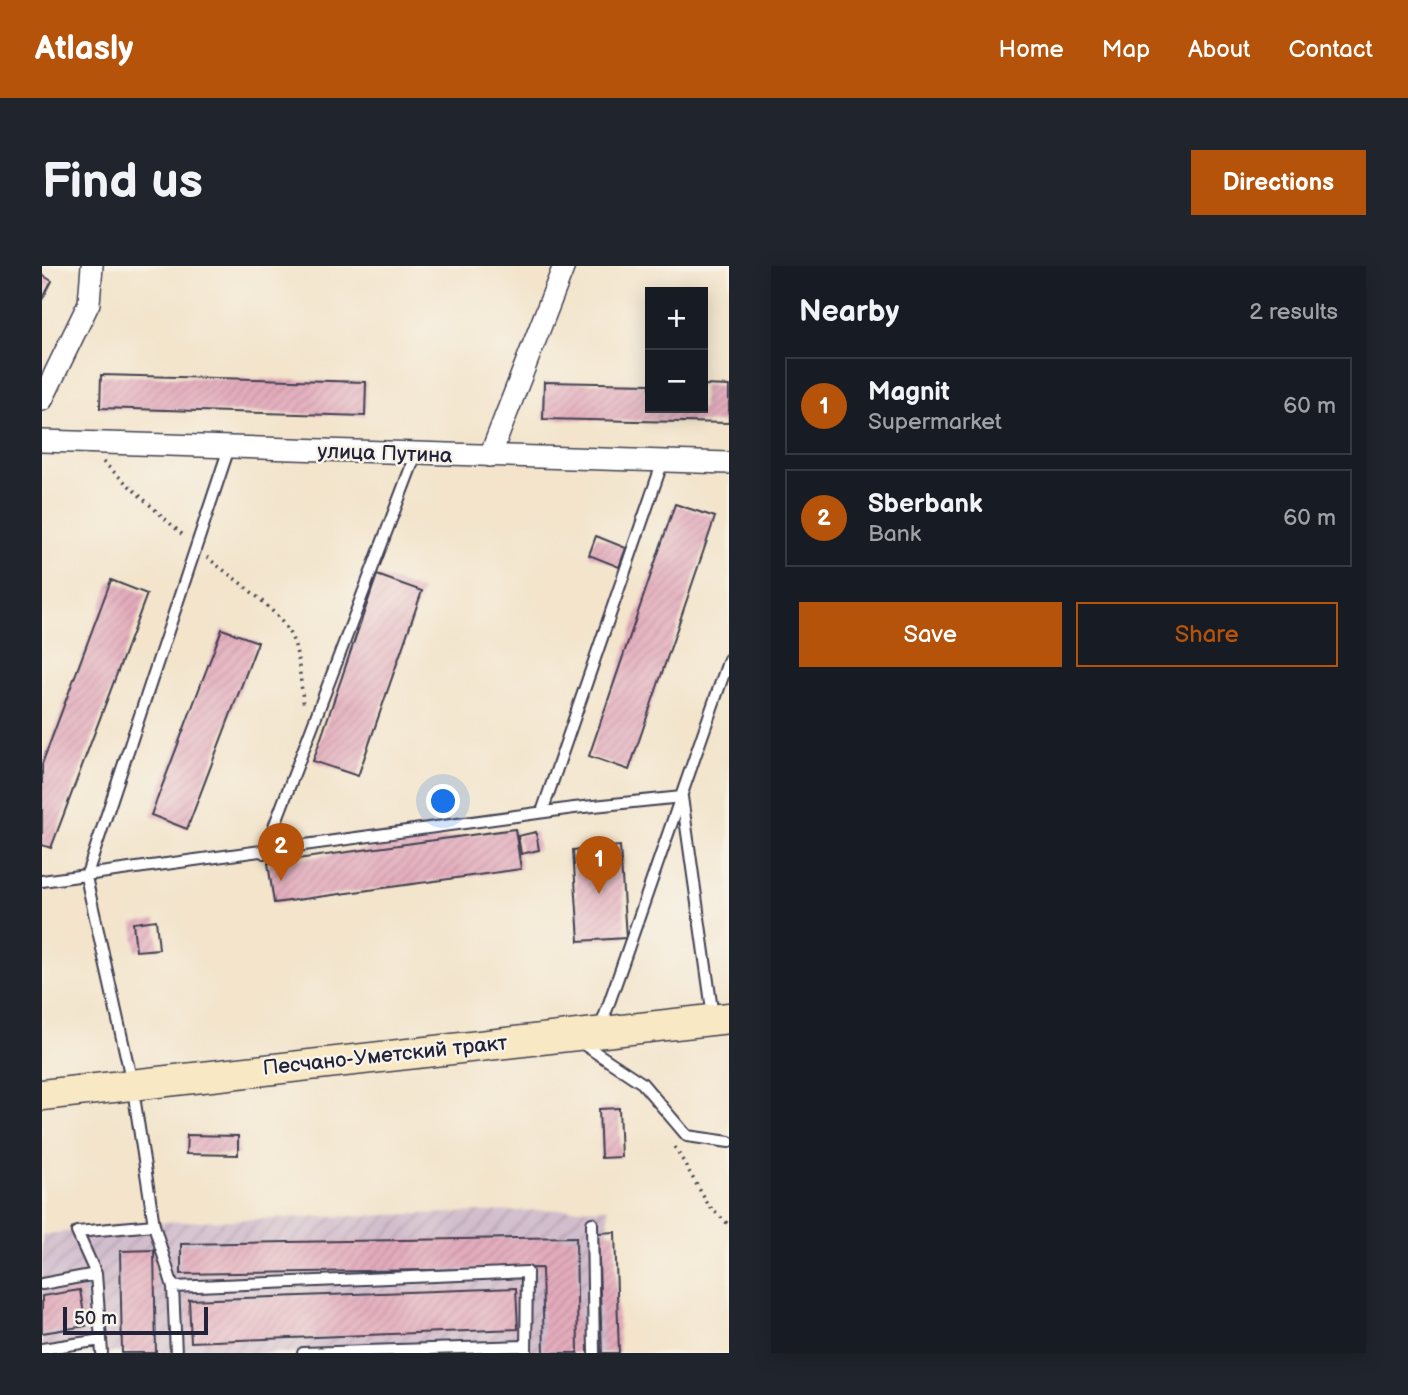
<!DOCTYPE html>
<meta charset="utf-8">
<style>
body{margin:0;font-family:"Balsamiq Sans",sans-serif;background:#20242c;color:#f1f3f6}
.controls{position:absolute;right:21px;top:21px;display:grid;overflow:hidden;border-radius:0px;box-shadow:0 4px 18px #0003}
.controls button{width:63px;height:63px;display:grid;place-items:center;padding:0;border:0;border-bottom:2px solid #363941;background:#171b24;color:#f1f3f6;font:35px sans-serif}
.scale{position:absolute;left:21px;bottom:18px;width:145px;box-sizing:border-box;padding-left:7px;border:4px solid #22223b;border-top:0;font-size:19px;line-height:24px;white-space:nowrap;color:#22223b;-webkit-text-stroke:5px #f7f3e8;paint-order:stroke}
.you{position:absolute;left:402px;top:536px;width:24px;height:24px;margin:-18px;border:5px solid #fff;border-radius:50%;background:#1a73e8;box-shadow:0 0 0 10px #1a73e833}
.badge{display:grid;place-items:center;width:46px;height:46px;border-radius:50%;background:#b45309;color:#fff;font-size:23px;font-weight:700}
.pin{position:absolute;translate:-50% -58px;filter:drop-shadow(0 2px 4px #0008)}
.pin::after{content:'';position:absolute;top:37px;width:24px;height:21px;background:inherit;clip-path:polygon(0 0,100% 0,50% 100%)}
.list{margin:0;padding:0;list-style:none}
h2{display:flex;justify-content:space-between;align-items:center;height:91px;margin:0;padding:0 28px;font-size:30px}
h2 small{font-size:23px;font-weight:400;color:#9ea1a6}
.list li{display:grid;grid-template-columns:46px 1fr auto;gap:21px;align-items:center;box-sizing:border-box;height:98px;margin:0 14px 14px;padding:0 14px;border:2px solid #363941;border-radius:0px}
.list b{display:block;font-size:26px;white-space:nowrap}
.list p{margin:0;font-size:23px;white-space:nowrap;color:#9ea1a6}
.list em{font-size:23px;font-style:normal;color:#9ea1a6}
.actions{display:flex;gap:14px;padding:21px 28px}
.actions a{flex:1;padding:16px 0;border:2px solid #b45309;border-radius:0px;text-align:center;font-size:24px;color:#b45309}
.actions .main{background:#b45309;color:#fff}
.map{position:relative;flex:none;width:687px;height:1087px;overflow:hidden;border-radius:0px}
header{display:flex;align-items:center;gap:42px;box-sizing:border-box;height:98px;padding:0 35px;background:#b45309;color:#fff}
header strong{font-size:33px}
nav{display:flex;gap:38px;margin-inline-start:auto;font-size:24px}
.intro{display:flex;align-items:center;justify-content:space-between;box-sizing:border-box;height:168px;padding:0 42px}
h1{margin:0;font-size:49px}
.button{padding:18px 32px;border-radius:0px;background:#b45309;color:#fff;font-size:24px;font-weight:700}
main{display:flex;gap:42px;padding:0 42px}
aside{flex:1;background:#171b24;border-radius:0px;box-shadow:0 4px 18px #0003}
.map>svg:first-child{display:block}
.industrial{fill:url(#industrial-furrows)}
.building{fill:url(#building-hatch)}
.lines{fill:none;stroke-linecap:round;stroke-linejoin:round}
.lane-casing{stroke:#413f51;stroke-width:14}
.street-casing{stroke:#413f51;stroke-width:24}
.secondary-casing{stroke:#413f51;stroke-width:33}
.path{stroke:#413f51;stroke-width:3.5;stroke-dasharray:2 5;stroke-linecap:butt}
.lane{stroke:#fff;stroke-width:10}
.street{stroke:#fff;stroke-width:21}
.secondary{stroke:#f8e8c3;stroke-width:30}
.labels{text-anchor:middle;stroke-width:5;stroke-linejoin:round;paint-order:stroke}
.street-label{font-size:21px;fill:#22223b;stroke:#f7f3e8}
</style>
<header>
<strong>Atlasly</strong>
<nav><a>Home</a><a>Map</a><a>About</a><a>Contact</a></nav>
</header>
<div class="intro"><h1>Find us</h1><a class="button">Directions</a></div>
<main>
<div class="map">
<svg width="687" height="1087" viewBox="0 0 687 1087">
<defs>
<pattern id="industrial-furrows" width="10" height="10" patternUnits="userSpaceOnUse" patternTransform="scale(1.75)"><rect width="10" height="10" fill="#d1bdcc"/><path d="M-1 1l2-2M0 10L10 0M9 11l2-2" fill="none" stroke="#b3a2b0"/></pattern>
<pattern id="building-hatch" width="6" height="6" patternUnits="userSpaceOnUse" patternTransform="scale(1.75)"><rect width="6" height="6" fill="#e3abbc"/><path d="M-1 1l2-2M0 6l6-6M5 7l2-2" fill="none" stroke="#c293a2"/></pattern>
</defs>
<rect width="100%" height="100%" fill="#f7f3e8"/>
<filter id="ink" filterUnits="userSpaceOnUse"><feTurbulence type="fractalNoise" baseFrequency=".0143" numOctaves="2"/><feDisplacementMap in="SourceGraphic" scale="14" xChannelSelector="R" yChannelSelector="G"/><feConvolveMatrix kernelMatrix="1 2 1 2 8 2 1 2 1" color-interpolation-filters="sRGB"/></filter>
<filter id="wash" filterUnits="userSpaceOnUse"><feTurbulence type="fractalNoise" baseFrequency=".00686" numOctaves="4" result="noise"/><feDisplacementMap in="SourceGraphic" scale="28" xChannelSelector="R" yChannelSelector="G"/><feGaussianBlur stdDeviation="1.57" result="paint"/><feColorMatrix in="noise" values="0 0 0 0 0 0 0 0 0 0 0 0 0 0 0 0 0 1.4 0 .05"/><feComposite in="paint" operator="in"/></filter>
<g filter="url(#wash)">
<rect width="100%" height="100%" fill="#f3e4cb"/>
<path class="industrial" d="M 566,942 L 568,1087 L 0,1087 L 0,969 L 91,957 Z"/>
<g id="blocks">
<path class="building" d="M 0,9 L 10,15 L 0,34 Z
M 59,109 L 324,116 L 323,150 L 58,142 Z
M 502,116 L 608,118 L 608,142 L 661,142 L 661,119 L 687,120 L 687,157 L 501,153 Z
M 633,238 L 673,251 L 587,504 L 547,490 Z
M 554,270 L 584,282 L 577,301 L 547,289 Z
M 335,309 L 380,325 L 316,510 L 271,495 Z
M 69,314 L 105,328 L 9,582 L 0,579 L 0,498 Z
M 180,363 L 216,376 L 145,563 L 109,549 Z
M 473,563 L 479,603 L 232,637 L 226,597 Z
M 494,566 L 497,584 L 479,588 L 476,570 Z
M 578,580 L 584,672 L 537,675 L 531,584 Z
M 114,654 L 117,683 L 94,685 L 91,657 Z
M 577,842 L 579,891 L 559,892 L 557,843 Z
M 145,869 L 196,870 L 196,889 L 144,888 Z
M 573,966 L 577,1087 L 560,1087 L 556,967 Z
M 534,971 L 536,1087 L 502,1087 L 500,1002 L 139,1008 L 139,978 Z
M 112,984 L 114,1087 L 80,1087 L 78,985 Z
M 474,1022 L 476,1063 L 149,1076 L 147,1034 Z
M 38,1024 L 44,1060 L 0,1067 L 0,1030 Z"/>
</g>
</g>
<g filter="url(#ink)">
<use href="#blocks" fill-opacity="0" stroke="#413f51" stroke-width="2"/>
<g class="lines">
<g class="lane-casing">
<path id="lane" d="M 500,546 L 621,195
M 222,587 L 374,188
M 0,615 L 532,542 L 640,531 L 671,751
M 558,763 L 687,393
M 538,776 L 600,817 L 645,870 L 687,876
M 550,957 L 552,1087
M 0,1018 L 54,1008
M 131,1021 L 485,1006 L 484,1087
M 0,1083 L 59,1074
M 60,1087 L 54,1008 L 35,966 L 112,959
M 134,1087 L 131,1021 L 112,959 L 90,817 L 44,611 L 187,182
M 261,1087 L 483,1080"/>
</g>
<g class="street-casing">
<path id="street" d="M 0,134 L 47,37 L 50,0
M 0,175 L 687,197
M 448,190 L 522,0"/>
</g>
<g class="secondary-casing">
<path id="secondary" d="M 0,829 L 687,752"/>
</g>
<path class="path" d="M 61,196 L 143,271
M 165,291 C 192,314 242,344 253,380 C 258,399 259,421 262,441
M 633,881 L 667,940 L 687,959"/>
<use href="#lane" class="lane"/>
<use href="#street" class="street"/>
<use href="#secondary" class="secondary"/>
</g>
</g>
<g class="labels">
<g class="street-label">
<text transform="translate(343 187) rotate(2)" y="7">улица Путина</text>
<text transform="translate(343 789) rotate(-6)" y="7">Песчано-Уметский тракт</text>
</g>
</g>
</svg>
<div class="controls">
<button>+</button>
<button>−</button>
</div>
<div class="scale">50 m</div>
<div class="you"></div>
<div class="pin badge" style="left:557px;top:628px">1</div>
<div class="pin badge" style="left:239px;top:615px">2</div>
</div>
<aside>
<h2>Nearby<small>2 results</small></h2>
<ul class="list">
<li><span class="badge">1</span><div><b>Magnit</b><p>Supermarket</p></div><em>60 m</em></li>
<li><span class="badge">2</span><div><b>Sberbank</b><p>Bank</p></div><em>60 m</em></li>
</ul>
<div class="actions"><a class="main">Save</a><a>Share</a></div>
</aside>
</main>
